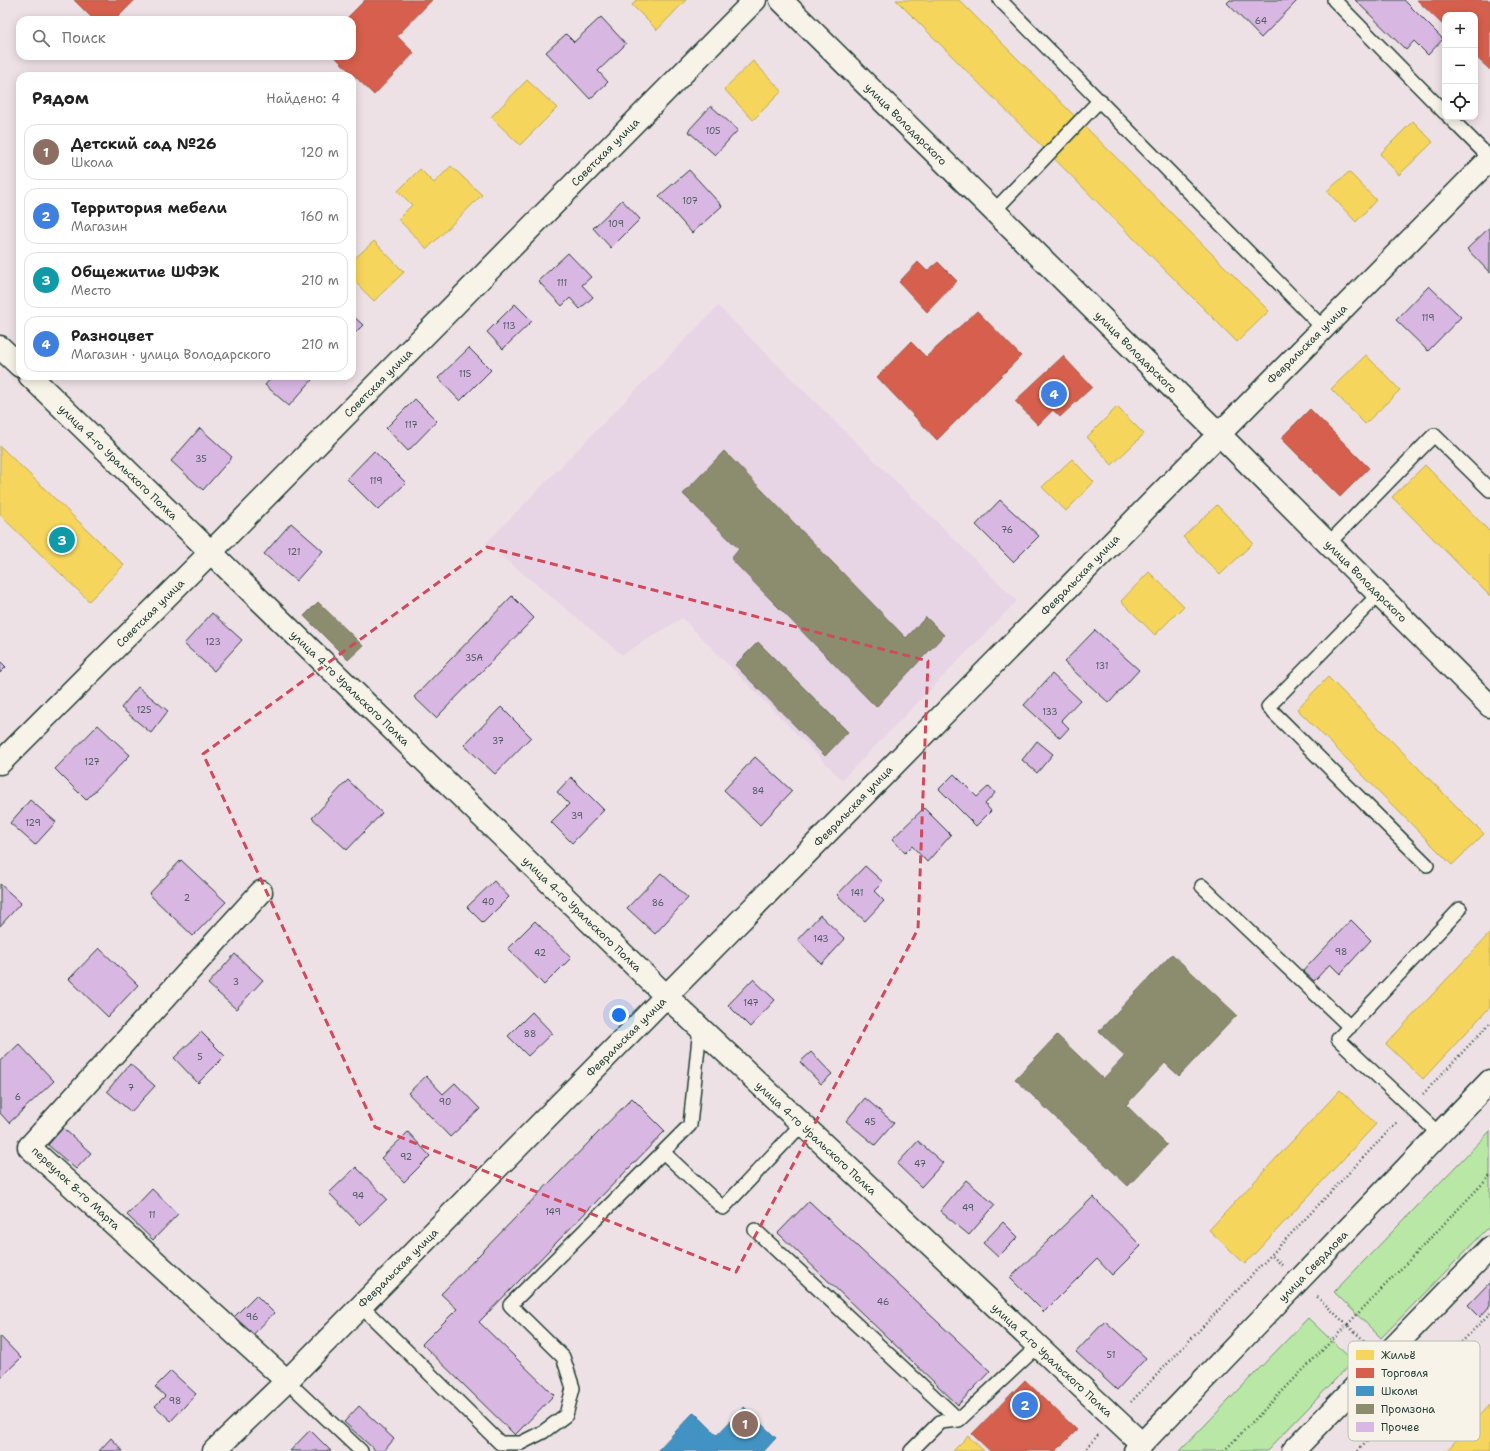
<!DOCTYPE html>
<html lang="ru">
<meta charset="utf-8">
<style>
body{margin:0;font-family:"Shantell Sans",sans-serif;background:#f6f6f6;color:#222}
.controls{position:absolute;right:12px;top:12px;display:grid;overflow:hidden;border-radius:8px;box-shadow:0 2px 10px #0003}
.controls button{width:36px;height:36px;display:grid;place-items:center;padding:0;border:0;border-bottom:1px solid #e0e0e0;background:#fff;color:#222;font:20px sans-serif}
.you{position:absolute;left:619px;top:1015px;width:14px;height:14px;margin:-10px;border:3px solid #fff;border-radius:50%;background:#1a73e8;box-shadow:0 0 0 6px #1a73e833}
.badge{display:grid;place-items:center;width:26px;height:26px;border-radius:50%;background:#b45309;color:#fff;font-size:13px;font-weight:700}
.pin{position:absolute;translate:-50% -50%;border:2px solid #fff;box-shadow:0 1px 4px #0006}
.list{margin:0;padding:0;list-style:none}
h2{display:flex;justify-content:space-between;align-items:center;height:52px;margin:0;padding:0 16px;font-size:17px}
h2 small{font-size:13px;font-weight:400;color:#767676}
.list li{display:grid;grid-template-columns:26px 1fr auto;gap:12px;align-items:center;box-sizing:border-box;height:56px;margin:0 8px 8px;padding:0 8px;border:1px solid #e0e0e0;border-radius:12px}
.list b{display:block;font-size:15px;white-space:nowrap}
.list p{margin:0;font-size:13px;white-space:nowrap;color:#767676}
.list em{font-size:13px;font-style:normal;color:#767676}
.icon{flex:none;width:22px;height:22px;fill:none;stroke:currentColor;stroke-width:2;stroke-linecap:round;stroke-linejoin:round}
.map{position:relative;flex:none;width:1490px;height:1451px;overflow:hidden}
.search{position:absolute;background:#fff;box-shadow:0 2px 10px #0003;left:16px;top:16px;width:340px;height:44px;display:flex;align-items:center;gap:10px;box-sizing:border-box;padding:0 14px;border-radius:12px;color:#767676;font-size:15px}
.panel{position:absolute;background:#fff;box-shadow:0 2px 10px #0003;left:16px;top:72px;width:340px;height:308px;border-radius:12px}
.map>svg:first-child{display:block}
.built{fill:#e7d4e5}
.green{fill:#b9e7a5;stroke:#6c926c}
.homes{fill:#f6d55c;stroke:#b6a750}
.shops{fill:#d6604d;stroke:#9f5646}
.schools{fill:#4393c3;stroke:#387998}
.industry{fill:#8c8c6e;stroke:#6b745d}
.building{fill:#d8b7e2;stroke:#1f3d34}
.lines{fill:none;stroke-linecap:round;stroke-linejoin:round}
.service-casing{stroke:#1f3d34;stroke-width:16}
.minor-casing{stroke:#1f3d34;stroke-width:25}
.secondary-casing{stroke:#1f3d34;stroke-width:25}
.primary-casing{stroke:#1f3d34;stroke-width:25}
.path{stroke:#1f3d34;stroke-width:2.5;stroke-dasharray:1 3;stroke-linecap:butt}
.service{stroke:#f7f3e8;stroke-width:13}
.minor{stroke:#f7f3e8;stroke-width:22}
.secondary{stroke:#f7f3e8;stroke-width:22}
.primary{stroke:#f7f3e8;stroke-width:22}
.marked{fill:none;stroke:#d1495b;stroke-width:3;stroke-dasharray:8 5;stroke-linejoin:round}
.labels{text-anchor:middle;stroke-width:4;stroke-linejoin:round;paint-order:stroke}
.number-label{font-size:9px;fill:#4d5c60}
.street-label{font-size:11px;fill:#1f3d34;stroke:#f7f3e8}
.key{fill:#f7f3e8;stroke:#b6bcb2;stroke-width:1}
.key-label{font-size:11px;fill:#1f3d34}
</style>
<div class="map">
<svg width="1490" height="1451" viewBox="0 0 1490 1451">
<rect width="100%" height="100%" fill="#eee1e6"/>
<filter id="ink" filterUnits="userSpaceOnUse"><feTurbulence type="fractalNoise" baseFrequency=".025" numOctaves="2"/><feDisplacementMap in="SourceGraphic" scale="8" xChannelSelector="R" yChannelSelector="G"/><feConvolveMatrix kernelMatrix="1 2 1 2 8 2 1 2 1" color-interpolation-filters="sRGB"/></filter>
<g filter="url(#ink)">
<path class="built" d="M 718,306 L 1017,601 L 842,780 L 682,618 L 622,655 L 486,543 Z"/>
<path class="green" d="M 1490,1131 L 1490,1226 L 1381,1338 L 1334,1292 Z
M 1308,1318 L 1353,1361 L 1267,1451 L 1180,1451 Z"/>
<path class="homes" d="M 636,0 L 686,0 L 657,30 L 632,5 Z
M 896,0 L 959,0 L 1269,311 L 1237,342 Z
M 753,61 L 782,91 L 753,120 L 724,89 Z
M 527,80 L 557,108 L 520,145 L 491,117 Z
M 1413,121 L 1433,142 L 1399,175 L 1380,154 Z
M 451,166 L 482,195 L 427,249 L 398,219 L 412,205 L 398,191 L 420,169 L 434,183 Z
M 1349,172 L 1376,200 L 1356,222 L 1327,191 Z
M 374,241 L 404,272 L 374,301 L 352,279 L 352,261 Z
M 1366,355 L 1400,390 L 1365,424 L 1331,389 Z
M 1117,407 L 1144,434 L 1112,465 L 1087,437 Z
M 0,446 L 124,565 L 89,601 L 0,515 Z
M 1072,459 L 1094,482 L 1066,511 L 1042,487 Z
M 1425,465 L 1490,532 L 1490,596 L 1392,497 Z
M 1217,505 L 1253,543 L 1220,575 L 1183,537 Z
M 1149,572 L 1184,606 L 1155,635 L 1121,601 Z
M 1328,677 L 1484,834 L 1452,865 L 1297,709 Z
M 1490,933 L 1490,1007 L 1423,1079 L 1386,1044 Z
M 1340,1090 L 1376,1124 L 1245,1264 L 1209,1230 Z
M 1490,1405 L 1490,1451 L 1446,1451 Z
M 968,1436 L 984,1451 L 953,1451 Z"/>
<path class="shops" d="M 74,0 L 135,0 L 115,20 L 94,20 Z
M 365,0 L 432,0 L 397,36 L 414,53 L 374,95 L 334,56 L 352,56 L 352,20 L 345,20 Z
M 1417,0 L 1490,0 L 1490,70 L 1475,56 L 1475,15 L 1445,15 L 1445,27 Z
M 918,262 L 927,271 L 938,262 L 957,281 L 927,312 L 899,282 Z
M 977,311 L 1021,356 L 937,440 L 877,377 L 911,342 L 926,357 Z
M 1063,356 L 1092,387 L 1060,417 L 1053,410 L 1038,425 L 1015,401 Z
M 1310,409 L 1369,468 L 1340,497 L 1281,438 Z
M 1025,1380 L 1077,1430 L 1056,1451 L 990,1451 L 972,1434 Z"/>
<path class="schools" d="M 744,1407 L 776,1438 L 764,1451 L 657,1451 L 694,1412 L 717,1435 Z"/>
<path class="industry" d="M 724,451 L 906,638 L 926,617 L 944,635 L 876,707 L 731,559 L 739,549 L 683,494 Z
M 318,602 L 363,646 L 348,660 L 304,616 Z
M 758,642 L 848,732 L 825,756 L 735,665 Z
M 1172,954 L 1237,1015 L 1179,1076 L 1165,1063 L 1126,1105 L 1167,1145 L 1128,1186 L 1015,1079 L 1057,1035 L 1103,1079 L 1125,1056 L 1099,1031 Z"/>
<path class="building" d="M 1230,0 L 1298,0 L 1261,38 L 1227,3 Z
M 1355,0 L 1404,0 L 1443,39 L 1428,55 L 1414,41 L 1406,50 Z
M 601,17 L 626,44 L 598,71 L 608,82 L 590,99 L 546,52 L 566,34 L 574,42 Z
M 711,106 L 738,130 L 715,155 L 688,131 Z
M 689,170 L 722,206 L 692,233 L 659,196 Z
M 622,200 L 640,219 L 611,248 L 593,228 Z
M 1490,227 L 1490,273 L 1467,249 Z
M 568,253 L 591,277 L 582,285 L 593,297 L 580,309 L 570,298 L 562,306 L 538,281 Z
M 1429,286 L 1461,317 L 1428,351 L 1396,320 Z
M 515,304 L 532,321 L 503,349 L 487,332 Z
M 352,315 L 363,325 L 352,336 Z
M 469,348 L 491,370 L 460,401 L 438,378 Z
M 273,376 L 308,376 L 312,380 L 289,406 L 265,385 Z
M 415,399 L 437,421 L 408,451 L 386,428 Z
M 200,428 L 232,457 L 203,490 L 171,461 Z
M 374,451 L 406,483 L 378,510 L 347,479 Z
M 1000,500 L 1039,536 L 1013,562 L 976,525 Z
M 291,523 L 323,551 L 296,581 L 264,554 Z
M 512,596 L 534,618 L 436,718 L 414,697 Z
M 212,613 L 242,640 L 214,671 L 184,644 Z
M 1095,630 L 1139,670 L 1109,703 L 1064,662 Z
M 0,661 L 6,667 L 0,673 Z
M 1052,674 L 1080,700 L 1061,720 L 1069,728 L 1060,738 L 1024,705 Z
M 138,687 L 168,711 L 151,733 L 121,708 Z
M 501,707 L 531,737 L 495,774 L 464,745 Z
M 98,725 L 130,755 L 86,800 L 55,769 Z
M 1037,741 L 1053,754 L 1037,773 L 1022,760 Z
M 755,757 L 792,791 L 760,825 L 724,790 Z
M 954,774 L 977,797 L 989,786 L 995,793 L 985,804 L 991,811 L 976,826 L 939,789 Z
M 571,777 L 604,810 L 572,843 L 551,822 L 569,804 L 557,792 Z
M 348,780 L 382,813 L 347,850 L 312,818 Z
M 30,800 L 56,822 L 35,845 L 10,823 Z
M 924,808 L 951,835 L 927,862 L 912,846 L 905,853 L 892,839 Z
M 181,860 L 226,902 L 193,936 L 149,894 Z
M 865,866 L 883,882 L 874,891 L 884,901 L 865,921 L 837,895 Z
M 661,873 L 688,898 L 655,934 L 627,908 Z
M 494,881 L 509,897 L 483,923 L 467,907 Z
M 0,884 L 21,903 L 0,926 Z
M 820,915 L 845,939 L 822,964 L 797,940 Z
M 1351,920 L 1371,940 L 1340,974 L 1330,964 L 1314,981 L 1303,971 Z
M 535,921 L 571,958 L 544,985 L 508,948 Z
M 99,948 L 138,985 L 108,1017 L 69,979 Z
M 235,954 L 263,980 L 236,1009 L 208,984 Z
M 753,979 L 775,1000 L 750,1027 L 728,1005 Z
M 532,1012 L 552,1033 L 528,1056 L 508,1036 Z
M 201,1032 L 225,1056 L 198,1083 L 174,1058 Z
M 19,1044 L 54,1081 L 9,1123 L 0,1113 L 0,1062 Z
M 811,1052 L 832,1074 L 821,1084 L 800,1062 Z
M 130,1064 L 155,1086 L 131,1112 L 107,1091 Z
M 426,1076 L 443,1094 L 455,1083 L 480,1109 L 450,1137 L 408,1093 Z
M 632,1098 L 665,1131 L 479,1322 L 554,1395 L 515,1435 L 422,1344 L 457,1309 L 441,1294 Z
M 865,1098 L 894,1123 L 875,1145 L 846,1121 Z
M 63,1128 L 91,1153 L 76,1169 L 48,1145 Z
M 408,1132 L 430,1156 L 404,1182 L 381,1158 Z
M 918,1141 L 943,1163 L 921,1187 L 897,1164 Z
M 356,1167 L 387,1199 L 360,1225 L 329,1193 Z
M 966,1180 L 995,1205 L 969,1235 L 940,1211 Z
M 152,1189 L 178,1214 L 153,1240 L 127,1215 Z
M 1093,1197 L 1141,1246 L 1112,1275 L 1097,1259 L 1044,1312 L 1010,1278 Z
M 809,1201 L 990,1371 L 958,1405 L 778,1233 Z
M 1003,1222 L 1018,1237 L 998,1257 L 983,1243 Z
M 1490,1282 L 1490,1306 L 1480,1317 L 1468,1305 Z
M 256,1295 L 274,1313 L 249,1339 L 230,1321 Z
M 1105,1321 L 1146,1358 L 1117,1390 L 1076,1352 Z
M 0,1336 L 21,1358 L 0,1378 Z
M 171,1371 L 196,1394 L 171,1421 L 155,1406 L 165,1396 L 155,1387 Z
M 359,1406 L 394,1439 L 384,1451 L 376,1451 L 344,1422 Z
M 310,1430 L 331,1451 L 290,1451 Z
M 111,1438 L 123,1451 L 99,1451 Z"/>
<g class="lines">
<g class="service-casing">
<path id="service" d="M 1000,0 L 1323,328
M 1334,0 L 1445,113
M 1449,117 L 1490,158
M 994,211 L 1100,100
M 1328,544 L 1434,435 L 1490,490
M 1379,594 L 1268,707 L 1427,865
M 1202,886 L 1350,1027
M 1439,1134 L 1338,1039 L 1460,909
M 663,1152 L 723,1208 L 802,1124
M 755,1230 L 959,1420 L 1038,1346
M 361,1306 L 500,1443 L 521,1443 L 543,1432 L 566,1415 L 573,1388 L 563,1357 L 510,1305 L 690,1125 L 700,1028
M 287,1381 L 361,1451
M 911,1451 L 940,1422 L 959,1420"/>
</g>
<g class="minor-casing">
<path id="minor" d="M 0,347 L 20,366
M 30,376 L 666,996 L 1142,1444
M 0,763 L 211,552 L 755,0
M 261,892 L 29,1147 L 287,1381
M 214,1451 L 287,1381 L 361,1306 L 1490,159"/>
</g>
<g class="secondary-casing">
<path id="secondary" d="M 1135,1451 L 1490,1081
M 1293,1451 L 1490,1248"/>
</g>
<g class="primary-casing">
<path id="primary" d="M 781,0 L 1219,434 L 1490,706"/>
</g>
<path class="path" d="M 1423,1094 L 1490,1023
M 1282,1265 L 1271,1255 L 1398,1121
M 1367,1343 L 1347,1325 L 1490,1176
M 1399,1374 L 1416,1389 L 1490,1313
M 1131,1402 L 1271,1255
M 1084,1451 L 1099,1434
M 1224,1451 L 1347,1325 L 1315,1295
M 1358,1451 L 1416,1389"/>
<use href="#service" class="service"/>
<use href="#minor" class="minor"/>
<use href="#secondary" class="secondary"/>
<use href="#primary" class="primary"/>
</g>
</g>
<path class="marked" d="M 487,547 L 928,661 L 918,929 L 736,1272 L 375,1127 L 203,754 Z"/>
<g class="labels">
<g class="number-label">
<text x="1261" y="24">64</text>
<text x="713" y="134">105</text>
<text x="690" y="204">107</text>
<text x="616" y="227">109</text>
<text x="562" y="286">111</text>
<text x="1428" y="321">119</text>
<text x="509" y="329">113</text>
<text x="465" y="377">115</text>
<text x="411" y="428">117</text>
<text x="201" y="462">35</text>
<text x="376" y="484">119</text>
<text x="1007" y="533">76</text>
<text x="294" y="555">121</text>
<text x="213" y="645">123</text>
<text x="474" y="661">35А</text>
<text x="1102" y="669">131</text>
<text x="144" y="713">125</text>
<text x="1050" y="715">133</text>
<text x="498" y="744">37</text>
<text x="92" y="765">127</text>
<text x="758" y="794">84</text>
<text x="577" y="819">39</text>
<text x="33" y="826">129</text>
<text x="857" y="896">141</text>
<text x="187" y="901">2</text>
<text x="488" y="905">40</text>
<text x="658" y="906">86</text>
<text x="821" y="942">143</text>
<text x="1341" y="955">98</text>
<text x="540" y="956">42</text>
<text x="236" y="985">3</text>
<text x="751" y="1006">147</text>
<text x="530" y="1037">88</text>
<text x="200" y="1060">5</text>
<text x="131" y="1091">7</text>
<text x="18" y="1100">6</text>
<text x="445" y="1105">90</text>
<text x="870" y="1125">45</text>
<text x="406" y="1160">92</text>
<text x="920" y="1167">47</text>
<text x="358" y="1199">94</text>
<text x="968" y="1211">49</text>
<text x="553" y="1215">149</text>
<text x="152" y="1218">11</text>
<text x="883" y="1305">46</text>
<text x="252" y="1320">96</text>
<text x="1111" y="1358">51</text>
<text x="175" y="1404">98</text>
</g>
<g class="street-label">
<text transform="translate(906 124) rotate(45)" y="4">улица Володарского</text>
<text transform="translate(605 152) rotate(-45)" y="4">Советская улица</text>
<text transform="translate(1307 344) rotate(-45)" y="4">Февральская улица</text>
<text transform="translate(1136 352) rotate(45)" y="4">улица Володарского</text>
<text transform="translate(378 383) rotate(-45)" y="4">Советская улица</text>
<text transform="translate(118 462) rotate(44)" y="4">улица 4-го Уральского Полка</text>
<text transform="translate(1080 575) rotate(-46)" y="4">Февральская улица</text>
<text transform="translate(1366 581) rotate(45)" y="4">улица Володарского</text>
<text transform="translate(150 613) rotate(-45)" y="4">Советская улица</text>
<text transform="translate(350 688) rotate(44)" y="4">улица 4-го Уральского Полка</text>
<text transform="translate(853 806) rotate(-46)" y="4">Февральская улица</text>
<text transform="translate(582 914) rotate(44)" y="4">улица 4-го Уральского Полка</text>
<text transform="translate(626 1037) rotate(-45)" y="4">Февральская улица</text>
<text transform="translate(816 1138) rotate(43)" y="4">улица 4-го Уральского Полка</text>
<text transform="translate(76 1188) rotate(43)" y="4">переулок 8-го Марта</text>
<text transform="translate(1313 1266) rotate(-46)" y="4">улица Свердлова</text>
<text transform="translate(398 1268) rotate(-45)" y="4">Февральская улица</text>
<text transform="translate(1052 1360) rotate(43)" y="4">улица 4-го Уральского Полка</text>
</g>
</g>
<rect x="1348" y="1341" width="132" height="100" rx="6" class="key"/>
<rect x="1356" y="1350" width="18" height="10" fill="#f6d55c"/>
<rect x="1356" y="1368" width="18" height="10" fill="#d6604d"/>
<rect x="1356" y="1386" width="18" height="10" fill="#4393c3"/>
<rect x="1356" y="1404" width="18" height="10" fill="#8c8c6e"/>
<rect x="1356" y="1422" width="18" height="10" fill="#d8b7e2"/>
<g class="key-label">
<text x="1381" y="1359">Жильё</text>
<text x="1381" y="1377">Торговля</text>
<text x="1381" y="1395">Школы</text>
<text x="1381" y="1413">Промзона</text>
<text x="1381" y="1431">Прочее</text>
</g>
</svg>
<div class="controls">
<button>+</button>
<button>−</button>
<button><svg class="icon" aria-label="locate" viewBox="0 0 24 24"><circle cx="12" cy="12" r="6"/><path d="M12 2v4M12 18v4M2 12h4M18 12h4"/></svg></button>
</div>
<div class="you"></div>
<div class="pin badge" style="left:745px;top:1424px;background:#8d6e63">1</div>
<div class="pin badge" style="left:1025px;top:1405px;background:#3f7fe0">2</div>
<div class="pin badge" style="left:62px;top:540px;background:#0f9aa8">3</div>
<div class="pin badge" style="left:1054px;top:394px;background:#3f7fe0">4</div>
<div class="search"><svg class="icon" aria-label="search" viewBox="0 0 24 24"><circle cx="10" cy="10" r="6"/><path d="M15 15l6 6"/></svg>Поиск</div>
<section class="panel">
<h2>Рядом<small>Найдено: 4</small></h2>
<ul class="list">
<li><span class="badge" style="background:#8d6e63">1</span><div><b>Детский сад №26</b><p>Школа</p></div><em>120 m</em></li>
<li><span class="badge" style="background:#3f7fe0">2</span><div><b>Территория мебели</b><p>Магазин</p></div><em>160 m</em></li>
<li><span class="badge" style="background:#0f9aa8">3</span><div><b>Общежитие ШФЭК</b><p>Место</p></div><em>210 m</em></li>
<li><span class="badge" style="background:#3f7fe0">4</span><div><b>Разноцвет</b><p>Магазин · улица Володарского</p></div><em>210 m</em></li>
</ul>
</section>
</div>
